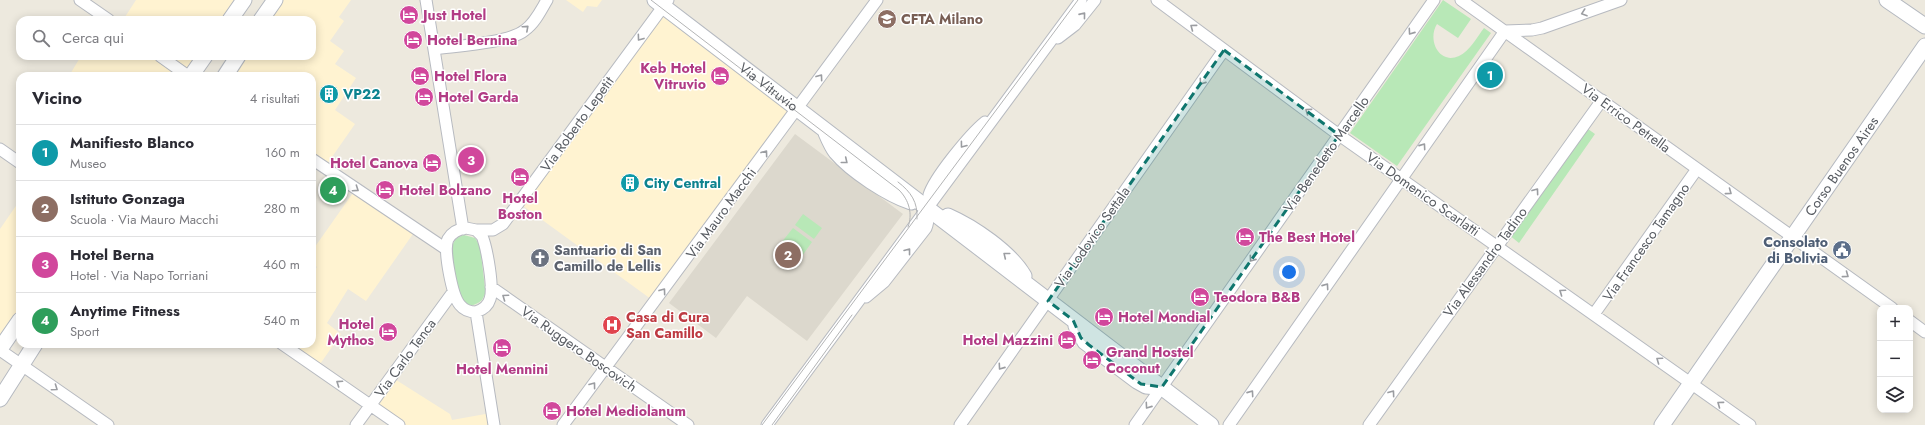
<!DOCTYPE html>
<html lang="it">
<meta charset="utf-8">
<style>
body{margin:0;font-family:Jost,sans-serif;background:#f2f2f3;color:#2b2b33}
.controls{position:absolute;right:12px;bottom:12px;display:grid;overflow:hidden;border-radius:8px;box-shadow:0 2px 10px #0003}
.controls button{width:36px;height:36px;display:grid;place-items:center;padding:0;border:0;border-bottom:1px solid #e1e1e2;background:#fff;color:#2b2b33;font:20px sans-serif}
.you{position:absolute;left:1289px;top:272px;width:14px;height:14px;margin:-10px;border:3px solid #fff;border-radius:50%;background:#1a73e8;box-shadow:0 0 0 6px #1a73e833}
.badge{display:grid;place-items:center;width:26px;height:26px;border-radius:50%;background:#fb2216;color:#fff;font-size:13px;font-weight:700}
.pin{position:absolute;translate:-50% -50%;border:2px solid #fff;box-shadow:0 1px 4px #0006}
.list{margin:0;padding:0;list-style:none}
h2{display:flex;justify-content:space-between;align-items:center;height:52px;margin:0;padding:0 16px;font-size:17px}
h2 small{font-size:13px;font-weight:400;color:#7c7c81}
.list li{display:grid;grid-template-columns:26px 1fr auto;gap:12px;align-items:center;box-sizing:border-box;height:56px;padding:0 16px;border-top:1px solid #e1e1e2}
.list b{display:block;font-size:15px;white-space:nowrap}
.list p{margin:0;font-size:13px;white-space:nowrap;color:#7c7c81}
.list em{font-size:13px;font-style:normal;color:#7c7c81}
.icon{flex:none;width:22px;height:22px;fill:none;stroke:currentColor;stroke-width:2;stroke-linecap:round;stroke-linejoin:round}
.map{position:relative;flex:none;width:1925px;height:425px;overflow:hidden}
.search{position:absolute;background:#fff;box-shadow:0 2px 10px #0003;left:16px;top:16px;width:300px;height:44px;display:flex;align-items:center;gap:10px;box-sizing:border-box;padding:0 14px;border-radius:12px;color:#7c7c81;font-size:15px}
.panel{position:absolute;background:#fff;box-shadow:0 2px 10px #0003;left:16px;top:72px;width:300px;height:276px;border-radius:12px}
.map>svg:first-child{display:block}
.commercial{fill:#fff3d1}
.education{fill:#dcd8cd}
.green{fill:#b8e8b7}
.lines{fill:none;stroke-linecap:round;stroke-linejoin:round}
.street-casing{stroke:#b7bac0;stroke-width:13}
.secondary-casing{stroke:#b5b9c0;stroke-width:17}
.street{stroke:#fff;stroke-width:11}
.secondary{stroke:#fff;stroke-width:15}
.tram{stroke:#b3b4b5;stroke-width:1}
.oneway{stroke:#9b9da1}
.marked{fill:#0f766e;fill-opacity:0.2;stroke:#0f766e;stroke-width:3;stroke-dasharray:8 5;stroke-linejoin:round}
.labels{text-anchor:middle;stroke-width:3;stroke-linejoin:round;paint-order:stroke}
.hotel-label{font-size:14px;font-weight:bold;fill:#b23c85;stroke:#fff;text-anchor:start}
.education-label{font-size:14px;font-weight:bold;fill:#785e54;stroke:#fff;text-anchor:start}
.street-label{font-size:14px;fill:#585c62;stroke:#fff}
.culture-label{font-size:14px;font-weight:bold;fill:#0d838f;stroke:#fff;text-anchor:start}
.service-label{font-size:14px;font-weight:bold;fill:#4e5e75;stroke:#fff;text-anchor:end}
.worship-label{font-size:14px;font-weight:bold;fill:#5b616d;stroke:#fff;text-anchor:start}
.health-label{font-size:14px;font-weight:bold;fill:#be3a42;stroke:#fff;text-anchor:start}
</style>
<div class="map">
<svg width="1925" height="425" viewBox="0 0 1925 425">
<rect width="100%" height="100%" fill="#ede9de"/>
<path class="commercial" d="M 136,0 L 243,0 L 229,20 L 123,20 Z
M 276,0 L 351,0 L 339,17 L 344,21 L 330,41 L 344,51 L 335,64 L 356,78 L 335,110 L 355,124 L 325,167 L 312,158 L 312,76 L 226,76 L 239,56 L 312,56 L 312,20 L 263,20 Z
M 566,0 L 602,0 L 597,7 L 587,6 L 583,12 Z
M 664,8 L 795,108 L 655,302 L 519,203 Z
M 81,56 L 204,56 L 190,76 L 69,76 Z
M 355,190 L 415,231 L 366,301 L 348,289 L 327,323 L 341,334 L 318,367 L 286,344 L 312,344 L 312,274 L 317,267 L 312,263 L 312,251 Z
M 20,200 L 20,313 L 0,340 L 0,229 Z
M 393,378 L 450,414 L 452,420 L 491,413 L 493,425 L 402,425 L 373,405 Z"/>
<path class="education" d="M 795,134 L 903,214 L 807,341 L 747,296 L 716,338 L 669,303 Z"/>
<path class="green" d="M 1443,0 L 1471,19 L 1458,38 L 1437,24 C 1427,40 1439,65 1459,56 C 1470,51 1477,37 1484,28 L 1491,33 L 1397,166 L 1350,133 Z
M 1588,129 L 1595,134 L 1519,243 L 1509,235 L 1581,134 Z
M 803,214 L 822,228 L 814,239 L 795,225 Z
M 793,228 L 812,242 L 797,263 L 777,248 Z
M 464,235 L 475,238 L 480,246 L 485,288 L 485,294 L 482,300 C 461,318 457,286 455,273 C 453,264 450,253 453,244 C 455,239 459,236 464,235 Z"/>
<g class="lines">
<g class="street-casing">
<path id="street" d="M 80,0 L 109,20
M 426,0 L 463,229
M 1157,0 L 1339,135 L 1750,425
M 1461,0 L 1892,308
M 1505,31 L 1532,30 L 1542,28 L 1621,0
M 1058,38 L 1075,25 L 1095,0
M 435,49 C 456,46 510,43 525,30 C 535,23 541,10 547,0
M 160,56 L 188,76
M 0,149 L 20,163
M 312,159 L 446,249
M 466,228 L 476,230 L 482,236 C 487,248 494,288 490,299 C 488,306 482,310 476,312 C 470,312 464,310 460,305 C 452,296 443,249 448,239 C 452,232 459,229 466,228 Z
M 476,230 L 493,230 L 503,224 L 668,0
M 491,287 L 688,425
M 866,297 L 884,282 L 926,228 C 931,217 926,206 929,195 C 934,178 970,134 985,122
M 476,312 L 494,425
M 1594,314 L 1697,169
M 1910,321 L 1925,332
M 282,344 L 399,425
M 0,350 L 108,425
M 356,425 L 453,292
M 563,425 L 877,0
M 767,425 L 1081,0
M 960,425 L 1224,50
M 1135,425 L 1434,0
M 1229,425 L 1505,31
M 1369,425 L 1602,100"/>
</g>
<g class="secondary-casing">
<g id="secondary">
<path id="s1" d="M 655,0 L 1211,425"/>
<path d="M 1887,0 L 1925,26"/>
<path d="M 230,20 L 244,0"/>
<path d="M 261,20 L 275,0"/>
<path d="M 191,76 L 205,56"/>
<path d="M 225,76 L 238,56"/>
<path d="M 826,133 C 829,140 832,147 836,152 C 852,171 888,194 911,202"/>
<path d="M 948,216 C 973,227 1010,252 1024,276"/>
<path d="M 1076,326 L 1085,342 L 1137,381 L 1146,386 L 1158,387"/>
<path d="M 0,349 L 20,320"/>
<path d="M 0,399 L 35,344"/>
<path id="s2" d="M 1662,425 L 1925,46"/>
</g>
</g>
<use href="#street" class="street"/>
<use href="#secondary" class="secondary"/>
<path class="tram" d="M 651,0 L 899,190 C 909,200 913,214 908,227
M 898,182 C 911,192 918,202 917,219
M 762,425 L 1078,0
M 772,425 L 852,315"/>
</g>
<defs><path id="oneway-chevron" d="M-2-3.5L2.5 0L-2 3.5" fill="none" stroke-width="1.6" stroke-linecap="round" stroke-linejoin="round"/></defs>
<g class="oneway">
<use href="#oneway-chevron" transform="translate(1584 13) rotate(161)"/>
<use href="#oneway-chevron" transform="translate(1083 15) rotate(-51)"/>
<use href="#oneway-chevron" transform="translate(1193 27) rotate(-143)"/>
<use href="#oneway-chevron" transform="translate(526 28) rotate(-42)"/>
<use href="#oneway-chevron" transform="translate(1411 32) rotate(125)"/>
<use href="#oneway-chevron" transform="translate(640 38) rotate(126)"/>
<use href="#oneway-chevron" transform="translate(820 77) rotate(-54)"/>
<use href="#oneway-chevron" transform="translate(1202 82) rotate(125)"/>
<use href="#oneway-chevron" transform="translate(1308 111) rotate(-144)"/>
<use href="#oneway-chevron" transform="translate(963 145) rotate(127)"/>
<use href="#oneway-chevron" transform="translate(1423 146) rotate(-55)"/>
<use href="#oneway-chevron" transform="translate(765 153) rotate(-54)"/>
<use href="#oneway-chevron" transform="translate(845 161) rotate(39)"/>
<use href="#oneway-chevron" transform="translate(356 189) rotate(34)"/>
<use href="#oneway-chevron" transform="translate(1536 191) rotate(-54)"/>
<use href="#oneway-chevron" transform="translate(1729 192) rotate(36)"/>
<use href="#oneway-chevron" transform="translate(908 251) rotate(-52)"/>
<use href="#oneway-chevron" transform="translate(1006 255) rotate(-141)"/>
<use href="#oneway-chevron" transform="translate(1252 259) rotate(125)"/>
<use href="#oneway-chevron" transform="translate(1846 275) rotate(36)"/>
<use href="#oneway-chevron" transform="translate(1326 286) rotate(-55)"/>
<use href="#oneway-chevron" transform="translate(663 291) rotate(-54)"/>
<use href="#oneway-chevron" transform="translate(1562 292) rotate(-145)"/>
<use href="#oneway-chevron" transform="translate(505 297) rotate(-145)"/>
<use href="#oneway-chevron" transform="translate(1659 360) rotate(-145)"/>
<use href="#oneway-chevron" transform="translate(1001 367) rotate(125)"/>
<use href="#oneway-chevron" transform="translate(339 383) rotate(-146)"/>
<use href="#oneway-chevron" transform="translate(593 385) rotate(-53)"/>
<use href="#oneway-chevron" transform="translate(55 388) rotate(35)"/>
<use href="#oneway-chevron" transform="translate(1251 393) rotate(-55)"/>
<use href="#oneway-chevron" transform="translate(1392 393) rotate(-54)"/>
<use href="#oneway-chevron" transform="translate(1720 404) rotate(-144)"/>
<use href="#oneway-chevron" transform="translate(1148 406) rotate(125)"/>
</g>
<path class="marked" d="M 1224,50 L 1339,135 L 1162,387 L 1141,384 L 1089,345 L 1081,338 L 1073,320 L 1048,301 Z"/>
<defs>
<g id="hotel-disc" transform="scale(1)"><circle r="9.5" fill="#d1479c" stroke="#fff"/><path d="M-6-4.5h1.5V1H6V5H4.5V3h-9V5H-6ZM-4 0a1.8 1.8 0 1 1 3.6 0ZM.5 0V-2.5h3Q6-2.5 6 0Z" fill="#fff"/></g>
<g id="school-disc" transform="scale(1)"><circle r="9.5" fill="#8d6e63" stroke="#fff"/><path d="M0-5L7-2L0 1L-7-2ZM-4 1L0 2.5L4 1V4Q0 6-4 4Z" fill="#fff"/></g>
<g id="building-disc" transform="scale(1)"><circle r="9.5" fill="#0f9aa8" stroke="#fff"/><path d="M-4-6H4V6H1V3H-1V6H-4ZM-2.5-4.3h1.7v1.8h-1.7ZM.8-4.3h1.7v1.8H.8ZM-2.5-1h1.7V.8h-1.7ZM.8-1h1.7V.8H.8Z" fill="#fff"/></g>
<g id="civic-disc" transform="scale(1)"><circle r="9.5" fill="#5c6f8a" stroke="#fff"/><path d="M-.6-6.5H3V-4.5H.6V-3L4-1V1h2V6H-6V1h2V-1L-.6-3ZM-1.2 2.5V6h2.4V2.5Z" fill="#fff"/></g>
<g id="church-disc" transform="scale(1)"><circle r="9.5" fill="#6b7280" stroke="#fff"/><path d="M-1.2-6h2.4v3.5h3.3v2.4h-3.3V6h-2.4V-.1h-3.3v-2.4h3.3Z" fill="#fff"/></g>
<g id="hospital-disc" transform="scale(1)"><circle r="9.5" fill="#e0444e" stroke="#fff"/><path d="M-5-5h3v3.5h4V-5h3V5h-3V1.5h-4V5h-3Z" fill="#fff"/></g>
</defs>
<g fill-rule="evenodd">
<use href="#hotel-disc" x="409" y="15"/>
<use href="#school-disc" x="887" y="19"/>
<use href="#hotel-disc" x="413" y="40"/>
<use href="#hotel-disc" x="420" y="76"/>
<use href="#hotel-disc" x="720" y="76"/>
<use href="#building-disc" x="329" y="94"/>
<use href="#hotel-disc" x="424" y="97"/>
<use href="#hotel-disc" x="432" y="163"/>
<use href="#hotel-disc" x="520" y="177"/>
<use href="#building-disc" x="630" y="183"/>
<use href="#hotel-disc" x="385" y="190"/>
<use href="#hotel-disc" x="1245" y="237"/>
<use href="#civic-disc" x="1842" y="250"/>
<use href="#church-disc" x="540" y="258"/>
<use href="#hotel-disc" x="1200" y="297"/>
<use href="#hotel-disc" x="1104" y="317"/>
<use href="#hospital-disc" x="612" y="325"/>
<use href="#hotel-disc" x="388" y="332"/>
<use href="#hotel-disc" x="1067" y="340"/>
<use href="#hotel-disc" x="502" y="348"/>
<use href="#hotel-disc" x="1092" y="360"/>
<use href="#hotel-disc" x="552" y="411"/>
</g>
<g class="labels">
<g class="hotel-label">
<text x="423" y="20">Just Hotel</text>
<text x="427" y="45">Hotel Bernina</text>
<text x="706" y="73" text-anchor="end">Keb Hotel<tspan x="706" dy="16">Vitruvio</tspan></text>
<text x="434" y="81">Hotel Flora</text>
<text x="438" y="102">Hotel Garda</text>
<text x="418" y="168" text-anchor="end">Hotel Canova</text>
<text x="399" y="195">Hotel Bolzano</text>
<text x="520" y="203" text-anchor="middle">Hotel<tspan x="520" dy="16">Boston</tspan></text>
<text x="1259" y="242">The Best Hotel</text>
<text x="1214" y="302">Teodora B&amp;B</text>
<text x="1118" y="322">Hotel Mondial</text>
<text x="374" y="329" text-anchor="end">Hotel<tspan x="374" dy="16">Mythos</tspan></text>
<text x="1053" y="345" text-anchor="end">Hotel Mazzini</text>
<text x="1106" y="357">Grand Hostel<tspan x="1106" dy="16">Coconut</tspan></text>
<text x="502" y="374" text-anchor="middle">Hotel Mennini</text>
<text x="566" y="416">Hotel Mediolanum</text>
</g>
<g class="education-label">
<text x="901" y="24">CFTA Milano</text>
</g>
<g class="street-label">
<text dy="5" stroke="none"><textPath href="#s1" startOffset="143">Via Vitruvio</textPath></text>
<text transform="translate(1626 118) rotate(36)" y="5">Via Errico Petrella</text>
<text transform="translate(577 124) rotate(-54)" y="5">Via Roberto Lepetit</text>
<text transform="translate(1326 154) rotate(-55)" y="5">Via Benedetto Marcello</text>
<text dy="5" stroke="none"><textPath href="#s2" startOffset="315">Corso Buenos Aires</textPath></text>
<text transform="translate(1423 194) rotate(35)" y="5">Via Domenico Scarlatti</text>
<text transform="translate(721 213) rotate(-54)" y="5">Via Mauro Macchi</text>
<text transform="translate(1092 237) rotate(-55)" y="5">Via Lodovico Settala</text>
<text transform="translate(1646 242) rotate(-55)" y="5">Via Francesco Tamagno</text>
<text transform="translate(1485 262) rotate(-54)" y="5">Via Alessandro Tadino</text>
<text transform="translate(579 349) rotate(35)" y="5">Via Ruggero Boscovich</text>
<text transform="translate(405 358) rotate(-54)" y="5">Via Carlo Tenca</text>
</g>
<g class="culture-label">
<text x="343" y="99">VP22</text>
<text x="644" y="188">City Central</text>
</g>
<g class="service-label">
<text x="1828" y="247">Consolato<tspan x="1828" dy="16">di Bolivia</tspan></text>
</g>
<g class="worship-label">
<text x="554" y="255">Santuario di San<tspan x="554" dy="16">Camillo de Lellis</tspan></text>
</g>
<g class="health-label">
<text x="626" y="322">Casa di Cura<tspan x="626" dy="16">San Camillo</tspan></text>
</g>
</g>
</svg>
<div class="controls">
<button>+</button>
<button>−</button>
<button><svg class="icon" aria-label="layers" viewBox="0 0 24 24"><path d="M12 4l9 5-9 5-9-5zM3 14l9 5 9-5"/></svg></button>
</div>
<div class="you"></div>
<div class="pin badge" style="left:1490px;top:75px;background:#0f9aa8">1</div>
<div class="pin badge" style="left:788px;top:255px;background:#8d6e63">2</div>
<div class="pin badge" style="left:471px;top:160px;background:#d1479c">3</div>
<div class="pin badge" style="left:333px;top:190px;background:#2e9e5b">4</div>
<div class="search"><svg class="icon" aria-label="search" viewBox="0 0 24 24"><circle cx="10" cy="10" r="6"/><path d="M15 15l6 6"/></svg>Cerca qui</div>
<section class="panel">
<h2>Vicino<small>4 risultati</small></h2>
<ul class="list">
<li><span class="badge" style="background:#0f9aa8">1</span><div><b>Manifiesto Blanco</b><p>Museo</p></div><em>160 m</em></li>
<li><span class="badge" style="background:#8d6e63">2</span><div><b>Istituto Gonzaga</b><p>Scuola · Via Mauro Macchi</p></div><em>280 m</em></li>
<li><span class="badge" style="background:#d1479c">3</span><div><b>Hotel Berna</b><p>Hotel · Via Napo Torriani</p></div><em>460 m</em></li>
<li><span class="badge" style="background:#2e9e5b">4</span><div><b>Anytime Fitness</b><p>Sport</p></div><em>540 m</em></li>
</ul>
</section>
</div>
